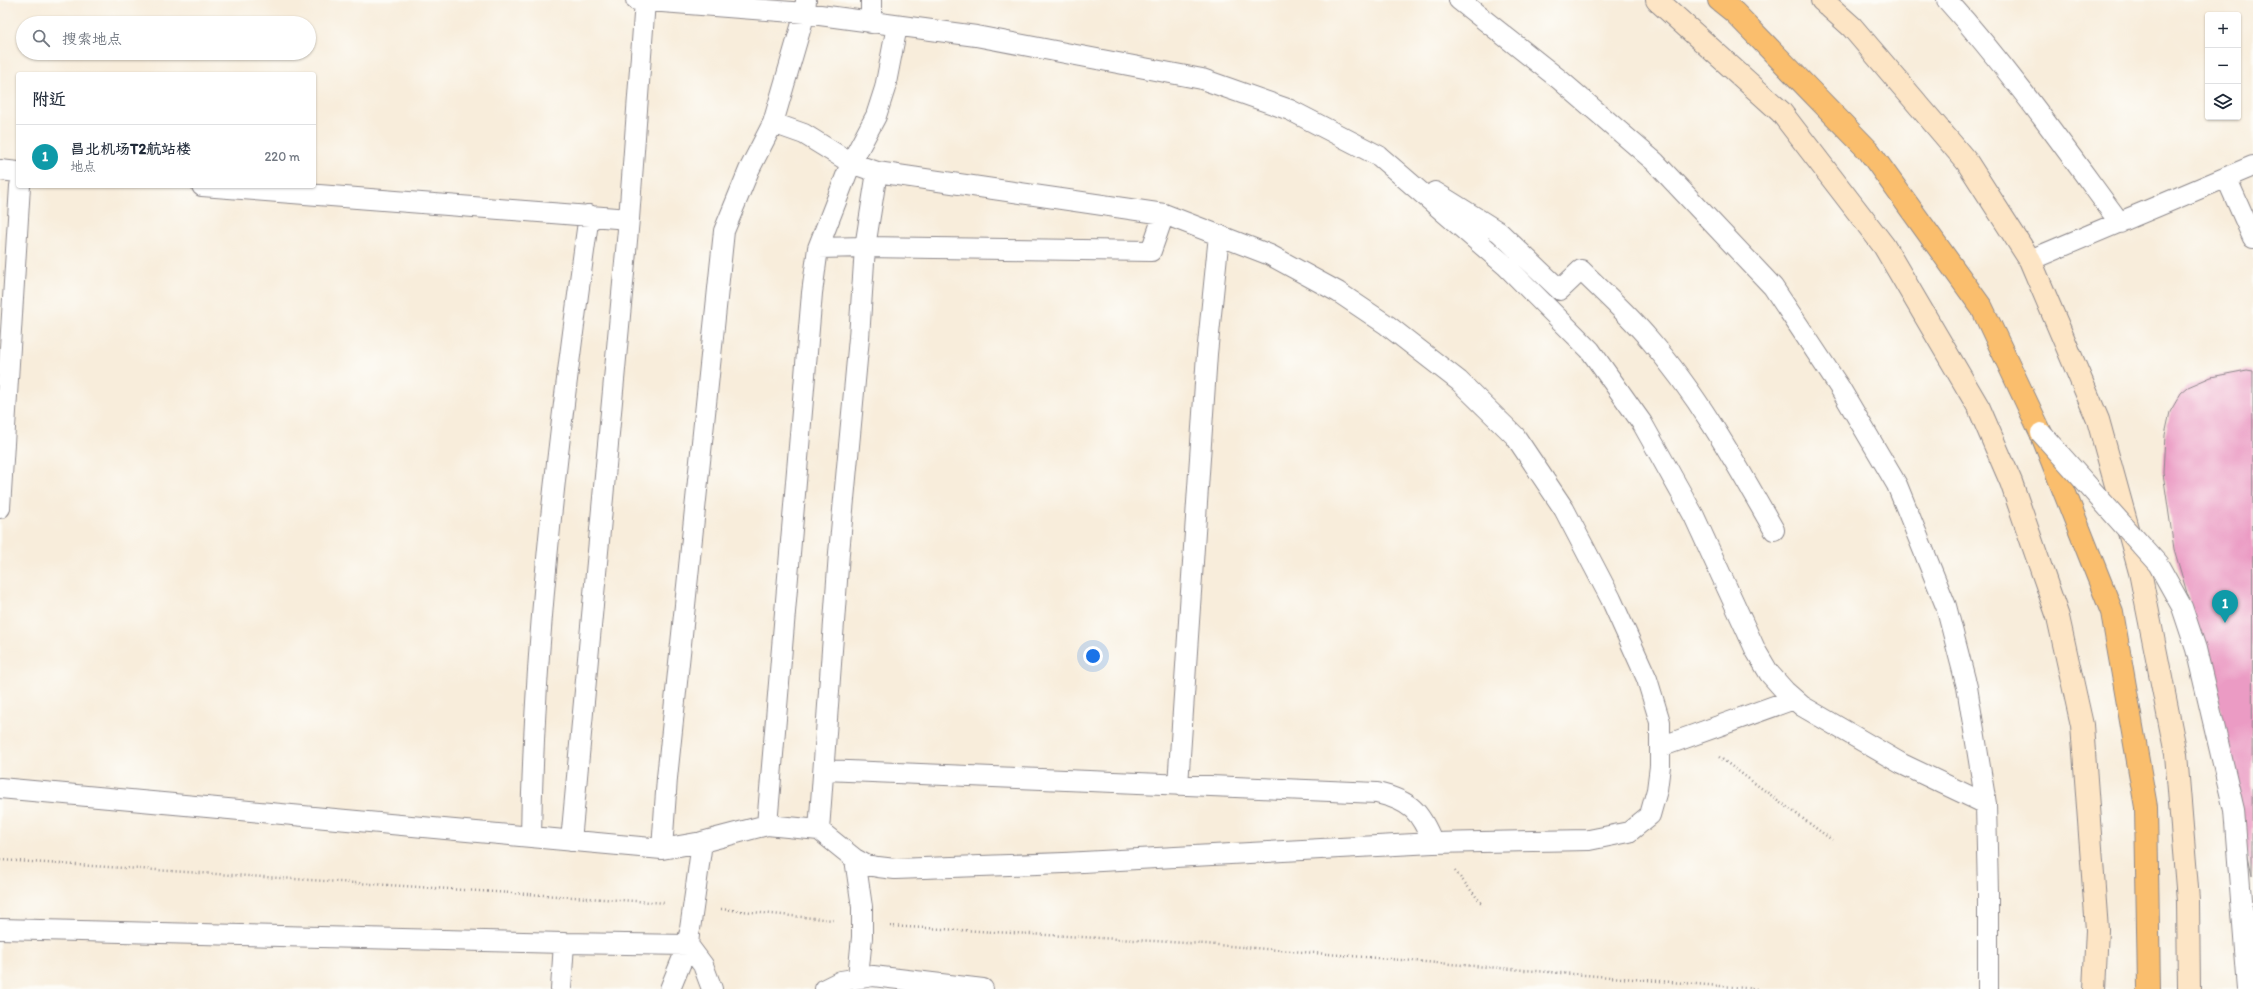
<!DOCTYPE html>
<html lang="zh">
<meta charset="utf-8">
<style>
body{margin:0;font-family:Itim,"LXGW WenKai TC",sans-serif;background:#f2f2f3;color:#1f2937}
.controls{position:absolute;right:12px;top:12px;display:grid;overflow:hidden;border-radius:4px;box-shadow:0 1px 3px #0004}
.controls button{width:36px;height:36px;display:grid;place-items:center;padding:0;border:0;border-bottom:1px solid #e0e1e3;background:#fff;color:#1f2937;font:20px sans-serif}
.you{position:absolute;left:1093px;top:656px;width:14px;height:14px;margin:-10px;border:3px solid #fff;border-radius:50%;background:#1a73e8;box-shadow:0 0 0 6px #1a73e833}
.badge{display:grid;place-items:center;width:26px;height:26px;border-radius:50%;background:#0f766e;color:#fff;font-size:13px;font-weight:700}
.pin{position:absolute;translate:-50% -33px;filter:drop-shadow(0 1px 2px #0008)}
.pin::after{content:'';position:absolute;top:21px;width:14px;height:12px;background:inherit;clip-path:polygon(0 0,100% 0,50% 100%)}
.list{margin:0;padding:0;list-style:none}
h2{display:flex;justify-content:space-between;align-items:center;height:52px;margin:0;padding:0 16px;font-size:17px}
h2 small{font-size:13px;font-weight:400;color:#747a83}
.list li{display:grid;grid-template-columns:26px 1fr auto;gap:12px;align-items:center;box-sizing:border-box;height:64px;padding:0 16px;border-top:1px solid #e0e1e3}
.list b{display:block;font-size:15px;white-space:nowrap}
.list p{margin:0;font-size:13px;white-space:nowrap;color:#747a83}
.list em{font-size:13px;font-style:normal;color:#747a83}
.icon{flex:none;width:22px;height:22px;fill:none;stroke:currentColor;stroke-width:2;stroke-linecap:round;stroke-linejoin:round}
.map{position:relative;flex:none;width:2253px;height:989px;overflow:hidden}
.search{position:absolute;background:#fff;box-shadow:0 1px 3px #0004;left:16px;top:16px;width:300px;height:44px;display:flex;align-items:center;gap:10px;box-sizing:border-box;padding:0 14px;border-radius:22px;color:#747a83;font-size:15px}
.panel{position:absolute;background:#fff;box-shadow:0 1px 3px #0004;left:16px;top:72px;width:300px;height:116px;border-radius:4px}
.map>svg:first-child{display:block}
.building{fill:#eb9bc4}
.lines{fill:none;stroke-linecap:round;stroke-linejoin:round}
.service-casing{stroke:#8d888b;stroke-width:22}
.secondary-casing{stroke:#8d888b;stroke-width:24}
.primary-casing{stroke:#8d888b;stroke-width:24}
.path{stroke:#8d888b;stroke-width:2.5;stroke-dasharray:1 3;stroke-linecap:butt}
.service{stroke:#fff;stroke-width:20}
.secondary{stroke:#fde5c5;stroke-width:22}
.primary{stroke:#fabe6d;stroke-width:22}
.service-bridge-casing{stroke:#8d888b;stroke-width:22;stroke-linecap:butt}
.service-bridge{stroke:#fff;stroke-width:20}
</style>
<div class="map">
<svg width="2253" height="989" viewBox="0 0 2253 989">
<rect width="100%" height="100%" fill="#fdfcf7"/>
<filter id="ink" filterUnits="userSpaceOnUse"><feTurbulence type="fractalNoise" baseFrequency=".025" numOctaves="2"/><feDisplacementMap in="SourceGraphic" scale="8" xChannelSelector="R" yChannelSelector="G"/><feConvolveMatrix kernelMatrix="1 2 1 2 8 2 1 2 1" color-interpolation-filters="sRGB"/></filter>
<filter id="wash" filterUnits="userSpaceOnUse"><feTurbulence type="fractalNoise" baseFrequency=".012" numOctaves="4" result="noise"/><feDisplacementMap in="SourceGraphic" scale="16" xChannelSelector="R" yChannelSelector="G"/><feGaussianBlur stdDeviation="0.9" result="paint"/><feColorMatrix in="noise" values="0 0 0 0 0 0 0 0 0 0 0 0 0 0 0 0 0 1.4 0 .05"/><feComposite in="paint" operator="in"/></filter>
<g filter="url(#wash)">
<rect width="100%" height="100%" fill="#f8eddb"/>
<g id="blocks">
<path class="building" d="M 2247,370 L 2253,371 L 2252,876 L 2218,698 L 2174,549 L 2163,473 L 2165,435 L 2170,412 L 2181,393 L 2188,387 L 2211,377 Z"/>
</g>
</g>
<g filter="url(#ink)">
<use href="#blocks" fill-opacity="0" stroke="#8d888b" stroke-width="1"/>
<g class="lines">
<g class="service-casing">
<path id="service" d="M 636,0 L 805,13 L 976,36 L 1202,79 L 1290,110 L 1379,156 L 1506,266 L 1590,350 L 1642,423 L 1694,516 L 1756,651 L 1769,673 L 1785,691 L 1802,706 L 1902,764 L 1986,804 L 1988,893 L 1988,989
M 806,0 L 805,13 L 773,123 L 749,170 L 724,231 L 667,778 L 662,849 L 702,842 L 767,825 L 812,293 L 818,248 L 851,163 L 876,116 L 885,88 L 897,26
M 871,0 L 871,23
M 1459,0 L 1560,80 L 1655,162 L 1773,287 L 1840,388 L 1897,485 L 1946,606 L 1967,687 L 1986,804
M 1947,0 C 2010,70 2064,147 2120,223
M 0,170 L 18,172
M 2226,177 L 2253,238
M 202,186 L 629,219
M 1435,192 L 1499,232 L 1560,290 L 1581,270 C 1603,292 1628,314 1649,339 C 1699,396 1737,465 1774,530
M 818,248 L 865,247 L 1151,251 L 1164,214
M 2030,260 L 2253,166
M 0,508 L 20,186
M 1660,747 L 1794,699
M 824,770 L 1377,793 C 1411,801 1420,811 1433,843
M 1178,785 L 1207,354 L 1219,235
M 0,788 L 662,849
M 767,825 L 819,830 L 855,859 L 866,865 L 878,867 L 895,869 L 1064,863 L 1433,843 L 1589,840 L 1629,832 L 1650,815 L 1657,790 L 1660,766 L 1660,722 L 1647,679 L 1611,599 L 1564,509 L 1515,436 L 1459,381 L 1387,325 L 1338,292 L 1270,255 L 1164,214 L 877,172 L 851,163 L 804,134 L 773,123
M 819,830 L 839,553 L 859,338 L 865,247 L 877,172
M 531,837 C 534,629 560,421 589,215
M 571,841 L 629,219 L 645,1
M 855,859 L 862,907
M 696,887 L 702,842
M 0,929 L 564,943 L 561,989
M 564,943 L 688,945 L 703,965 L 712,989
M 858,977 L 862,937
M 670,989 L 688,945 L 689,935
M 825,989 L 841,981 L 873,976 L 983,989"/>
</g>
<g class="secondary-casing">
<path id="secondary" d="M 1657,0 L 1781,112 L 1884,246 L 1979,408 L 2011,482 L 2058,617 L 2082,725 L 2097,930 L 2094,989
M 1822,0 L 1852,27 L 1967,162 L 2030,260 L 2098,420 L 2140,572 L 2176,754 L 2188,900 L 2189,989"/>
</g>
<g class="primary-casing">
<path id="primary" d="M 1719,0 L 1734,12 L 1869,151 L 1982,308 L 2041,433 L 2112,612 L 2146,807 L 2149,989"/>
</g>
<path class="path" d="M 1719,757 L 1832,840
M 0,860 L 666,903
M 1455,871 L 1483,905
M 721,909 L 833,920
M 890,926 L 1205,944 L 1757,989"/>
<use href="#service" class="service"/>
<use href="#secondary" class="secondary"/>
<use href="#primary" class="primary"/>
<g class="service-bridge-casing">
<path id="service-bridge" d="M 2041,433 L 2158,564 L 2182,607 L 2196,649 L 2234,810 L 2248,989
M 690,929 L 696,887
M 862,937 L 862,907"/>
</g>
<use href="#service-bridge" class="service-bridge"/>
</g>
</g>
</svg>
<div class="controls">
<button>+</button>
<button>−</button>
<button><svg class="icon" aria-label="layers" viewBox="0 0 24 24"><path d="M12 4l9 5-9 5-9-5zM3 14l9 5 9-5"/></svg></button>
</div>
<div class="you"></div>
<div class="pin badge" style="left:2225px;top:623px;background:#0f9aa8">1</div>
<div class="search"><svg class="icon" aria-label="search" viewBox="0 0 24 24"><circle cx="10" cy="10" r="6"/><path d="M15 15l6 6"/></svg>搜索地点</div>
<section class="panel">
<h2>附近<small></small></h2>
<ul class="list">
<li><span class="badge" style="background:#0f9aa8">1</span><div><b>昌北机场T2航站楼</b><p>地点</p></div><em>220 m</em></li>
</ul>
</section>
</div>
